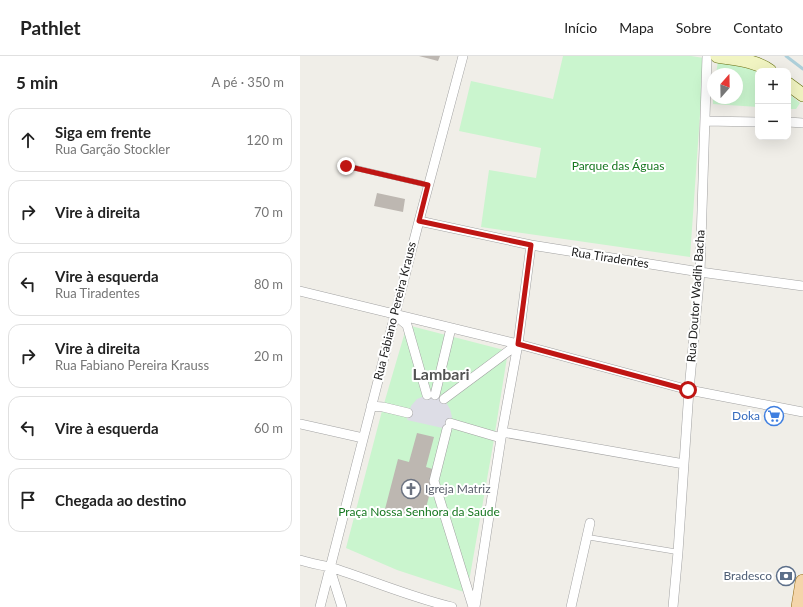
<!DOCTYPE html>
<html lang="pt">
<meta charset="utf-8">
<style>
body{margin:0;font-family:Lato,sans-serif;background:#f2f2f2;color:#222}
.controls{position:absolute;right:12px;top:12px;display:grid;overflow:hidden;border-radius:8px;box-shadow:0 4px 16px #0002}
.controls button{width:36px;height:36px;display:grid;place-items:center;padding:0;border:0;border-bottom:1px solid #e0e0e0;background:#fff;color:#222;font:20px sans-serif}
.compass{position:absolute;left:407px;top:12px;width:36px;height:36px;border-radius:50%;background:#fff;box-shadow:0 4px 16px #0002;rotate:20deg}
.stop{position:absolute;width:12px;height:12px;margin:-9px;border:3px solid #bf1513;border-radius:50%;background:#fff}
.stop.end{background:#bf1513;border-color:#fff;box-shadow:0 1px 4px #0008}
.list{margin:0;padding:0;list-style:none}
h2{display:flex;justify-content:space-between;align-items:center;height:52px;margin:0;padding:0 16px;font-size:17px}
h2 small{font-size:13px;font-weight:400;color:#767676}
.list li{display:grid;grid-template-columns:26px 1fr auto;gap:12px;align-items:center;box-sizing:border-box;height:64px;margin:0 8px 8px;padding:0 8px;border:1px solid #e0e0e0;border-radius:12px}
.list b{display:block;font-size:15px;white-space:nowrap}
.list p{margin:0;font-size:13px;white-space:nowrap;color:#767676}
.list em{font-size:13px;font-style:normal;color:#767676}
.icon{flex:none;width:22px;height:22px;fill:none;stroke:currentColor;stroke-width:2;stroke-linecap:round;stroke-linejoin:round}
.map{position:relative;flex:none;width:503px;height:551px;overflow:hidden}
header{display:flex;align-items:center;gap:24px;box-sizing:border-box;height:56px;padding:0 20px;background:#fff;border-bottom:1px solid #e0e0e0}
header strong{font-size:19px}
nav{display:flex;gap:22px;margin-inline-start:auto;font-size:14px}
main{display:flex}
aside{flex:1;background:#fff}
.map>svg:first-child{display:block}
.park{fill:#caf5ce}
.plaza{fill:#dddde6}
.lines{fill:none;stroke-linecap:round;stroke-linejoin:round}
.stream{stroke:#adcfd9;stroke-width:3}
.building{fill:#bdb7b1}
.lane-casing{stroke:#a2a2a2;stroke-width:5.5}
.street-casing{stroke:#a2a2a2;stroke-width:10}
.secondary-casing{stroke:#64700f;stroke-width:14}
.primary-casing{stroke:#8f660e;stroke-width:16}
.lane{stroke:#fff;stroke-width:4.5}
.street{stroke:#fff;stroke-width:9}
.secondary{stroke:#f1f4c2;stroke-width:13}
.primary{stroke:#f4d5aa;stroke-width:15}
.route{stroke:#bf1513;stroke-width:5}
.labels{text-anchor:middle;stroke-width:4;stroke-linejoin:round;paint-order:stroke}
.park-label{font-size:12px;fill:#167720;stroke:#fff}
.street-label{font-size:12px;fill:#212121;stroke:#fff}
.shop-label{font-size:12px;fill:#366cbe;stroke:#fff;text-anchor:end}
.worship-label{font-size:12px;fill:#5b616d;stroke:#fff;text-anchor:start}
.service-label{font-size:12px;fill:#4e5e75;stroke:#fff;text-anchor:end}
.district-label{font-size:16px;font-weight:bold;fill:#545454;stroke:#fff}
</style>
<header>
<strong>Pathlet</strong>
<nav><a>Início</a><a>Mapa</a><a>Sobre</a><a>Contato</a></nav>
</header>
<main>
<aside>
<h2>5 min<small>A pé · 350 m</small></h2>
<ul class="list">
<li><svg class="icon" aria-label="ahead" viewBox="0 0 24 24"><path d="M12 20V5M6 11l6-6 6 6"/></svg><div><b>Siga em frente</b><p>Rua Garção Stockler</p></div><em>120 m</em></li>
<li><svg class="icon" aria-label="right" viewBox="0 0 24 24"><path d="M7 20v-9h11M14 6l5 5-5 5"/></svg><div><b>Vire à direita</b></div><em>70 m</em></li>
<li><svg class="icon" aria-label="left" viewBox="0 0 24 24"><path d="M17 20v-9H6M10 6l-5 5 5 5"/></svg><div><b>Vire à esquerda</b><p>Rua Tiradentes</p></div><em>80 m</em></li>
<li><svg class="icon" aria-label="right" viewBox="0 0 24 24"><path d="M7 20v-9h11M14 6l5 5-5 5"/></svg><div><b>Vire à direita</b><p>Rua Fabiano Pereira Krauss</p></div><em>20 m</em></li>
<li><svg class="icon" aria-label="left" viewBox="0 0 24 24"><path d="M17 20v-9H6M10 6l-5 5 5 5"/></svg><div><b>Vire à esquerda</b></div><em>60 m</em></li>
<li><svg class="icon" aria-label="arrive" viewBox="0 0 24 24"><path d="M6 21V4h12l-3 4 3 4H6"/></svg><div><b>Chegada ao destino</b></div></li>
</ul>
</aside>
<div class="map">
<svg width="503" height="551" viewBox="0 0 503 551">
<rect width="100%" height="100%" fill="#f0eee8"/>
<path class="park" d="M 263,0 L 391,0 L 404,2 L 390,201 L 181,171 L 189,114 L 236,122 L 241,92 L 159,75 L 171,25 L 253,43 Z
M 418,5 L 458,15 L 458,51 L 413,48 L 413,42 L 437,42 L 437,18 L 416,18 Z
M 488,37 L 500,47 L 496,53 L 488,53 Z
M 107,269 L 208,295 L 193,389 L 167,537 L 97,514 L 46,492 L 83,351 Z"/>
<path class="plaza" d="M 127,339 L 135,339 L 144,343 L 150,353 L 152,361 L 147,373 L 107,364 L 111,350 L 117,343 Z"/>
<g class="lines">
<path class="stream" d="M 486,0 L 503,13"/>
</g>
<path class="building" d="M 119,0 L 140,0 L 138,5 Z
M 77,137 L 105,143 L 103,156 L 74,150 Z
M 117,377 L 134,381 L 126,411 L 136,414 L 123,463 L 85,453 L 98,403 L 109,406 Z"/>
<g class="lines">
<g class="lane-casing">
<path id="lane" d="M 47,110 L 128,129
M 287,481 L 378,496"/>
</g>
<g class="street-casing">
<path id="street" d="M 405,65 L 458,66
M 488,66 L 503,67
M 119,165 L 231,189 L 400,216 L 503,230
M 0,235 L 218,288 L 389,334 L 503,356
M 96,260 L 107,269 L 127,339
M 135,339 L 151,272
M 144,343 L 218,288
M 71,350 L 83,351 L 108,357
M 150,367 L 201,382
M 0,368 L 63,382
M 147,373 L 134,425 L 173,551
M 202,376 L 384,408
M 0,504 C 10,507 20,509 30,511 C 71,524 110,541 152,551
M 30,513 L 42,551
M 20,551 L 119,165 L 163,0
M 175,551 L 202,376 L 218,288 L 231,189
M 271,551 L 290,467
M 373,551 L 378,496 L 389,334 L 400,216 L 407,0"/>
</g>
<g class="secondary-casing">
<path id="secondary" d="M 417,0 C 435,3 455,4 470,15
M 488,28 L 503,39"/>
</g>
<g class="primary-casing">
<path id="primary" d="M 499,551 L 503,526"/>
</g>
<use href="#lane" class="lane"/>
<use href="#street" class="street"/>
<use href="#secondary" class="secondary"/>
<use href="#primary" class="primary"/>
</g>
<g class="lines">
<path class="route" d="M 46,110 L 128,129 L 119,165 L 231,189 L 218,288 L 388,334"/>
</g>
<defs>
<g id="supermarket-ring" transform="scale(1)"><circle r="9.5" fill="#fff" stroke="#3f7fe0" stroke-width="1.5"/><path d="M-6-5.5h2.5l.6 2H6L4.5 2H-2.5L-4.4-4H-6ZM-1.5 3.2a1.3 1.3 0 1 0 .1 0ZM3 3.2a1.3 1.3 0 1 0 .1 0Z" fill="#3f7fe0"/></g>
<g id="church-ring" transform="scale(1)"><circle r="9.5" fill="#fff" stroke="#6b7280" stroke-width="1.5"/><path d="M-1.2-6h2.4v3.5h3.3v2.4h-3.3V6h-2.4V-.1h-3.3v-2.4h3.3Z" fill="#6b7280"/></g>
<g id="bank-ring" transform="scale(1)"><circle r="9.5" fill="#fff" stroke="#5c6f8a" stroke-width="1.5"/><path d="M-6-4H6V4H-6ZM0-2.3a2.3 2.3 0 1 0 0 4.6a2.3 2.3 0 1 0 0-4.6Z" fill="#5c6f8a"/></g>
</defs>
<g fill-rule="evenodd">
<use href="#supermarket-ring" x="474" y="360"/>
<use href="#church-ring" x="111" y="433"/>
<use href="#bank-ring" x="486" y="520"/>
</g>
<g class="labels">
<g class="park-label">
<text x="318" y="114">Parque das Águas</text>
<text x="119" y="460">Praça Nossa Senhora da Saúde</text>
</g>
<g class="street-label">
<text transform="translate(310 202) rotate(9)" y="4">Rua Tiradentes</text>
<text transform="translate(396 240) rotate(-86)" y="4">Rua Doutor Wadih Bacha</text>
<text transform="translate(95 255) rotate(-76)" y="4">Rua Fabiano Pereira Krauss</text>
</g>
<g class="shop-label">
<text x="460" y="364">Doka</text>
</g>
<g class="worship-label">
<text x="125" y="437">Igreja Matriz</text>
</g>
<g class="service-label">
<text x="472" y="524">Bradesco</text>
</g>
<g class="district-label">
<text x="141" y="324">Lambari</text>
</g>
</g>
</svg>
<div class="controls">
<button>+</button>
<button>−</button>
</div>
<svg class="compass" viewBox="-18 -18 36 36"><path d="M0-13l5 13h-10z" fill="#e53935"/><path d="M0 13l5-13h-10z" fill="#767676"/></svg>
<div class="stop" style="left:388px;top:334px"></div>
<div class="stop end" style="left:46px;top:110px"></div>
</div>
</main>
